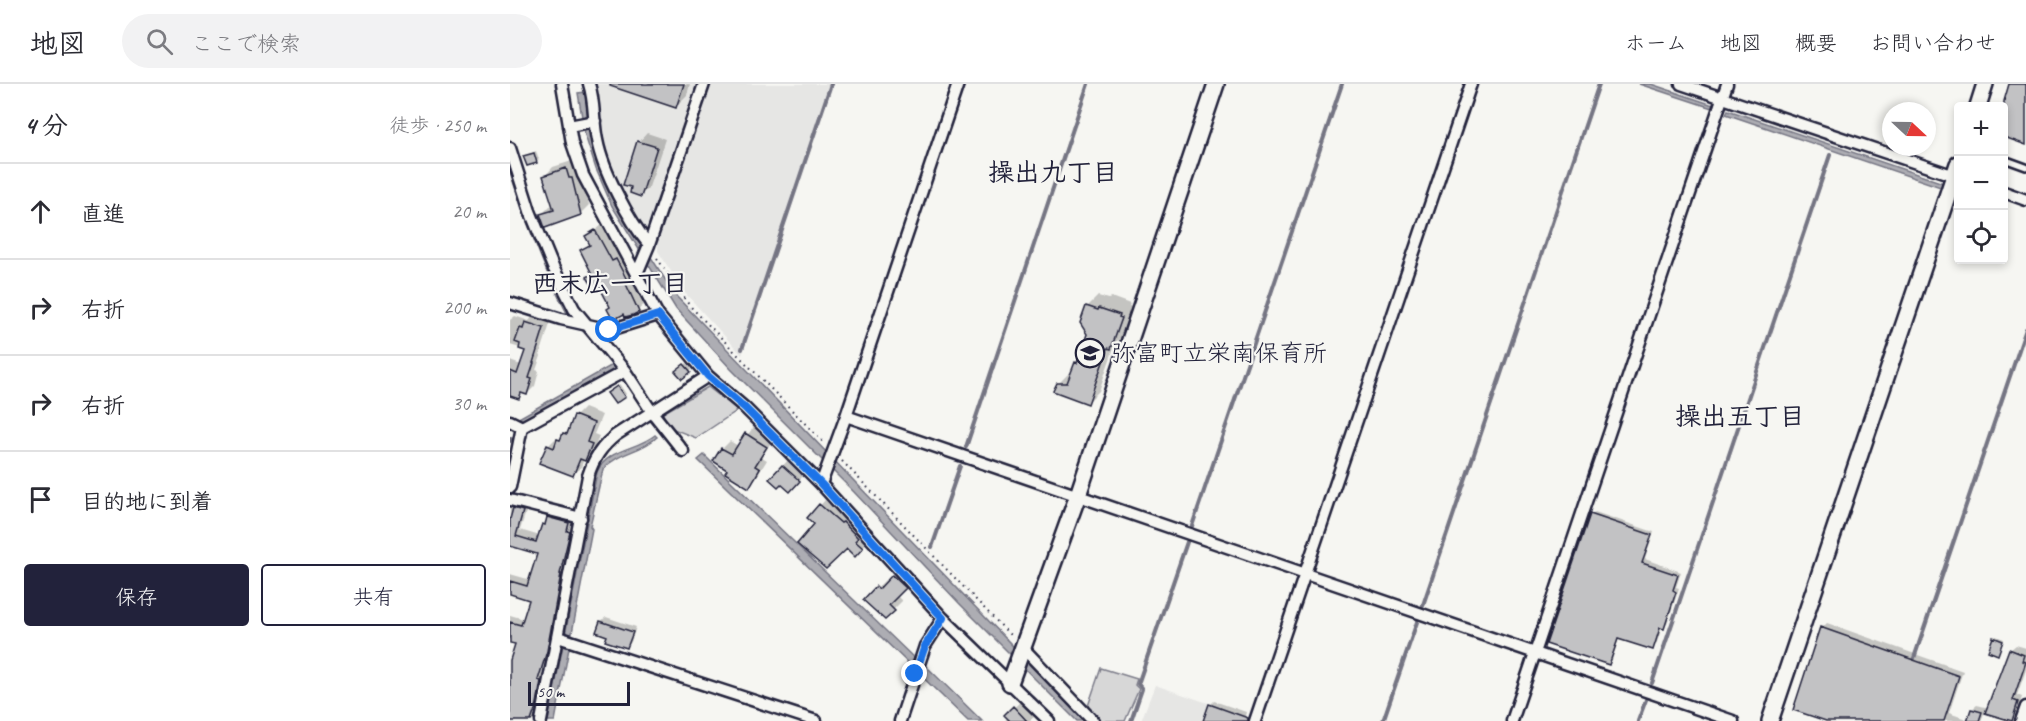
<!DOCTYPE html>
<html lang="ja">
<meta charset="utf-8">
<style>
body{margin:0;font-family:Caveat,"Klee One",sans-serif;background:#f2f2f3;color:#2b2b33}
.controls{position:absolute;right:18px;top:18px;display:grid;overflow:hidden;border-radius:6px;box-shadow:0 3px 9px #0003}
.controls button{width:54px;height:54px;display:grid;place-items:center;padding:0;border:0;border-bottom:2px solid #e1e1e2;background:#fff;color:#2b2b33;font:30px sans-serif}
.compass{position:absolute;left:1372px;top:18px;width:54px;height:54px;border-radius:50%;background:#fff;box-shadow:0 3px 9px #0003;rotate:112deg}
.scale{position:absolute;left:18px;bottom:15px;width:102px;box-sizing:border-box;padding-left:6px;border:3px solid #22223b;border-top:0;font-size:16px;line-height:21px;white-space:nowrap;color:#22223b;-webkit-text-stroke:4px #f6f6f2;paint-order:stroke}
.stop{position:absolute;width:18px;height:18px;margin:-14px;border:4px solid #1a73e8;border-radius:50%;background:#fff}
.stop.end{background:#1a73e8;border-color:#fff;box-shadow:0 2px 6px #0008}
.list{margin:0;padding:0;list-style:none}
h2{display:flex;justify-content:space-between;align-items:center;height:78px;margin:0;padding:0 24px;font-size:26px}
h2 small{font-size:20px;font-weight:400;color:#7c7c81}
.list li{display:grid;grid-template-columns:39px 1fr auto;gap:18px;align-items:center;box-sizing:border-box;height:96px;padding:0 24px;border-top:2px solid #e1e1e2}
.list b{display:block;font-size:22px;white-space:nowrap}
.list em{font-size:20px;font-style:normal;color:#7c7c81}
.actions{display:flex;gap:12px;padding:18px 24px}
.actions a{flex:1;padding:14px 0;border:2px solid #22223b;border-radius:6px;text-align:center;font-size:21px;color:#22223b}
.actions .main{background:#22223b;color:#fff}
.icon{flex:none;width:33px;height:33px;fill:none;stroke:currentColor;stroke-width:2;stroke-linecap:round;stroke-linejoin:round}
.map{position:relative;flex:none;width:1516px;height:637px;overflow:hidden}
header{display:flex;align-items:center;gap:36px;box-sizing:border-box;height:84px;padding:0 30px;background:#fff;border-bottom:2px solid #e1e1e2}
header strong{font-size:28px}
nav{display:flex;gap:33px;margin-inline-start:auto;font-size:21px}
.search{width:420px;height:54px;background:#f2f2f3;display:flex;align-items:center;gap:15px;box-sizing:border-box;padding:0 21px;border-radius:33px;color:#7c7c81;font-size:22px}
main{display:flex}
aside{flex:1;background:#fff}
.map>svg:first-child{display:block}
.built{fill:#e6e6e4}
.green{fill:#d7d7d7;stroke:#7c7c89;stroke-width:1.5}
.water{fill:#adadb3;stroke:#757583;stroke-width:1.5}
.shadow{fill:#0003}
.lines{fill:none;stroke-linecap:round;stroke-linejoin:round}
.stream{stroke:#757583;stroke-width:4}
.building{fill:#c2c2c4;stroke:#22223b;stroke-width:1.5}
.lane-casing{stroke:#22223b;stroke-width:10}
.street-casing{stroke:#22223b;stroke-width:15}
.secondary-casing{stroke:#22223b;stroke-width:20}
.path{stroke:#22223b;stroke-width:2;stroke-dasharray:1.5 4.5;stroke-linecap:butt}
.lane{stroke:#f6f6f2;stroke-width:5}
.street{stroke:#f6f6f2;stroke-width:10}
.secondary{stroke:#f6f6f2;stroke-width:15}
.route{stroke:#1a73e8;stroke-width:8}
.labels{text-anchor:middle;stroke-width:4.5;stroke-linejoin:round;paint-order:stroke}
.poi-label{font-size:24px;fill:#22223b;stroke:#f6f6f2;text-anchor:start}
.neighbourhood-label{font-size:26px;font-weight:bold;fill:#22223b;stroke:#f6f6f2}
</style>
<header>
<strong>地図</strong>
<div class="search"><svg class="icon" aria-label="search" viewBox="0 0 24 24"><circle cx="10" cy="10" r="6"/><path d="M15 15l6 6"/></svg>ここで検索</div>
<nav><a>ホーム</a><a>地図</a><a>概要</a><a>お問い合わせ</a></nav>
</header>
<main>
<aside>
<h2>4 分<small>徒歩 · 250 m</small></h2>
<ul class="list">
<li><svg class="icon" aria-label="ahead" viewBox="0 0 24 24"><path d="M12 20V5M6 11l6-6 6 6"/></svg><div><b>直進</b></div><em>20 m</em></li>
<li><svg class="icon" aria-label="right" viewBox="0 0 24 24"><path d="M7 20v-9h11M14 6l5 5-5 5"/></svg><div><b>右折</b></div><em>200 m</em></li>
<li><svg class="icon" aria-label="right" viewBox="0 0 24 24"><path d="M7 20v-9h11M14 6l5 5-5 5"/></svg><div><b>右折</b></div><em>30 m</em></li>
<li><svg class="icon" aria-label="arrive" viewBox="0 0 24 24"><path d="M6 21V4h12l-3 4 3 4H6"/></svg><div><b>目的地に到着</b></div></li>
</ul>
<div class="actions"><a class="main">保存</a><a>共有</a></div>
</aside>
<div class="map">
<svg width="1516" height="637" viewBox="0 0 1516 637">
<rect width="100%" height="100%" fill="#f6f6f2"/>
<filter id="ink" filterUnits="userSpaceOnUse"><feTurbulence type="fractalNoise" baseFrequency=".0167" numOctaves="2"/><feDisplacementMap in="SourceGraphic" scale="12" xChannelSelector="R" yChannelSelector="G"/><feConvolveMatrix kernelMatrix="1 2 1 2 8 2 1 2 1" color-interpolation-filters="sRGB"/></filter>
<g filter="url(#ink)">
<path class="built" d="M 84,0 L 187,0 L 139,145 L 132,146 L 99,85 L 89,54 L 87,10 Z
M 200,0 L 323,0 L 232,271 L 174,208 L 148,167 L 148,154 Z
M 645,601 L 742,634 L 741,637 L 631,637 Z"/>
<path class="green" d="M 198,303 L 226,325 L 225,328 L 186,354 L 156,342 L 153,329 Z
M 591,584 L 627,595 L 625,601 L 629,605 L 615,637 L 589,637 L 577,625 Z"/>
<path class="water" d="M 1129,0 L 1141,0 L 1203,21 L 1202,24 Z
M 76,8 L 81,47 L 132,159 L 165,211 L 575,637 L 567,637 L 449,519 L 344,408 L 221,285 L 166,225 L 102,122 L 86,85 L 75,51 L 68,9 Z
M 1218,26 L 1448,104 L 1448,109 L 1216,30 Z
M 0,74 L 38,181 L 101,273 L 98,276 L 57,229 L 40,196 L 13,128 L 0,88 Z
M 104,280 L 106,284 L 0,344 L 0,339 Z
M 145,351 L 147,353 C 132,368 108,368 93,385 L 80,442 L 82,445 L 45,637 L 38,637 L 87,388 C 98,364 127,366 145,351 Z
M 194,371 L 406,576 L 414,580 L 472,637 L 458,637 L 188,376 Z"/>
<path class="shadow" d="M 98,0 L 180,0 L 177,11 L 166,22 Z
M 137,49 L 155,55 L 139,103 L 131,111 L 129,58 Z
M 26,67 L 29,75 L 26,78 L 15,72 Z
M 65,76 L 70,86 L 79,121 L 71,129 L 31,131 L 40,122 L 44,121 L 35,92 L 43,83 Z
M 93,140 L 109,171 L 113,168 L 136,219 L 128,226 L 116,232 L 114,228 L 102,223 L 72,166 L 81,158 L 79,152 Z
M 588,212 L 599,215 L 601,213 L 620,220 L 619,222 L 622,223 L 612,253 L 606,258 L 589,307 L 578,318 L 548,300 L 559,289 L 562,289 L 566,278 L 570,275 L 579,250 L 577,223 Z
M 24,231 L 41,237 L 30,271 L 31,272 L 26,286 L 29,287 L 25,302 L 17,310 L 13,308 L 8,313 L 0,311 L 0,277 L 11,281 L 17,266 L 0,261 L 0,236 L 5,232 L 19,237 Z
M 177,279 L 182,285 L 172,293 L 169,286 Z
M 110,301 L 116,310 L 114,312 L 101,307 Z
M 74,324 L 92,331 L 84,350 L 89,352 L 83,367 L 74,375 L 71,383 L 63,391 L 38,362 L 46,354 L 50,355 L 54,351 L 61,343 L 66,332 Z
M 244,343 L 263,355 L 252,373 L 257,376 L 246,394 L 238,402 L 219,385 L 212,365 L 220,357 L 228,362 Z
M 278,376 L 294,391 L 280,406 L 271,398 L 261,395 Z
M 315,416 L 352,448 L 349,450 L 357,458 L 345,471 L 299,434 Z
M 0,417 L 18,422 L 10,446 L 30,452 L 33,440 L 44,428 L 64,433 L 61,442 L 64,443 L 54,485 L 56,485 L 42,560 L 32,591 L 36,592 L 32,614 L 24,637 L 0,637 L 0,581 L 6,559 L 0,557 L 0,531 L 14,535 L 21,515 L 0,508 L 0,490 L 21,496 L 29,469 L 0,460 Z
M 1085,428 L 1144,448 L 1135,475 L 1171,488 L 1166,503 L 1169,504 L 1157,540 L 1152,543 L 1146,561 L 1142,565 L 1109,554 L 1102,576 L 1098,580 L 1081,431 Z
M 392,484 L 403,495 L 387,512 L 392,517 L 375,534 L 355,516 L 376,495 L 378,498 Z
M 96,533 L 126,543 L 121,558 L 117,563 L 99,551 L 91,537 Z
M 1317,539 L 1453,587 L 1439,629 L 1459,636 L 1462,625 L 1467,621 L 1479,624 L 1500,566 L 1506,561 L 1516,564 L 1516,586 L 1507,611 L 1512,613 L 1506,631 L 1501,636 L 1475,627 L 1471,637 L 1321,637 L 1312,544 Z
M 1486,552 L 1494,555 L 1488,569 L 1484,554 Z
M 704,617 L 736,628 L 734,637 L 695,637 L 700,621 Z
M 510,618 L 524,633 L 519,637 L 495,637 L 498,633 L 496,631 Z"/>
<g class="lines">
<path class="stream" d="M 232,265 L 321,0
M 0,357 L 0,354
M 456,363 L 578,0
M 681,445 L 832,0
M 422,463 L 450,382
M 913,521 L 1089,0
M 1402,580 L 1516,245
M 1142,599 L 1320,71
M 621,637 L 632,605 L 628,600 L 677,458
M 873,637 L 908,535
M 1128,637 L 1137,613"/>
</g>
<path class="building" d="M 100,0 L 174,0 L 166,24 L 100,2 Z
M 1499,0 L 1516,0 L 1516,61 L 1494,53 L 1494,17 Z
M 127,57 L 147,63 L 131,113 L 120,109 L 121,103 L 113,101 Z
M 24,69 L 27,79 L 17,82 L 13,72 Z
M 56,84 L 59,94 L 62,94 L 71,131 L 35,144 L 30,130 L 44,126 L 33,92 Z
M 85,146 L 102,177 L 106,175 L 117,196 L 115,198 L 129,228 L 123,231 L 115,233 L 114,230 L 103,236 L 97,225 L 100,223 L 89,202 L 84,205 L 77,193 L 82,190 L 70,166 L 80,161 L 75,152 Z
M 576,222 L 588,226 L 589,224 L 610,231 L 609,233 L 612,234 L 601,265 L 598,264 L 578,320 L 543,307 L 547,299 L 557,299 L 565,278 L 567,279 L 577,250 L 570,239 Z
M 15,238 L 34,244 L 23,279 L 24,279 L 19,294 L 22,295 L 17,311 L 11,309 L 9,315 L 0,312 L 0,287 L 7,290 L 15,267 L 9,265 L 10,260 L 5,258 L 10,244 L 13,245 Z
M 174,280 L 181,288 L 172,295 L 165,287 Z
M 107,302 L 115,313 L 105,320 L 97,309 Z
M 64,331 L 84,339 L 77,358 L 82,360 L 75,377 L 70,375 L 63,392 L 29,379 L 37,361 L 44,364 L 47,355 L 50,356 L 53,349 L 57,350 Z
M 235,349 L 257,363 L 245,382 L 250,385 L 239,404 L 215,389 L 217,386 L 203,377 L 211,364 L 222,370 Z
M 272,381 L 290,397 L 280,408 L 271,400 L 268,403 L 259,395 Z
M 309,420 L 331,439 L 333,438 L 348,454 L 345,457 L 353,464 L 345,473 L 337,465 L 316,485 L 287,460 L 304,440 L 297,434 Z
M 3,424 L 13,427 L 6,452 L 26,458 L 32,440 L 35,441 L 37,433 L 59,439 L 57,447 L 60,448 L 50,490 L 51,490 L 37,567 L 28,596 L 31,597 L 27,620 L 21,637 L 0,637 L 0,576 L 5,560 L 0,559 L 0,538 L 11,541 L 19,516 L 0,510 L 0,497 L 17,502 L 27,470 L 0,462 L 0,435 Z
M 1080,430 L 1142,451 L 1132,479 L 1168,491 L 1163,506 L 1166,508 L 1154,545 L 1150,544 L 1143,566 L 1108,555 L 1099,581 L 1036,560 Z
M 382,491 L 396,504 L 379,521 L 385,527 L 375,536 L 353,516 L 366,502 L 369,505 Z
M 90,537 L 123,548 L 117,564 L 95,557 L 97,552 L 86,548 Z
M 1310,543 L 1449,592 L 1434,637 L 1316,637 L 1283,626 Z
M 1483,553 L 1493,557 L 1488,571 L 1478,567 Z
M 1499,565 L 1514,571 L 1512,577 L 1516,578 L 1503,616 L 1508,618 L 1502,637 L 1475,629 Z
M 699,620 L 738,634 L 738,637 L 693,637 Z
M 503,622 L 517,637 L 500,637 L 494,631 Z
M 1461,625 L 1472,628 L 1469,637 L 1457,637 Z"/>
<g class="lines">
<g class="lane-casing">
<path id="lane" d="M 1494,75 L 1516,83"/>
</g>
<g class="street-casing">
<path id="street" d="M 52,0 L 62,59 L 73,91 L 148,231 L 198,292 L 235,324 L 311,400 L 433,534 L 539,637
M 79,0 C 85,18 83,37 87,56 C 93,88 119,136 139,161
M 1171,0 L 1448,93
M 59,42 L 85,37
M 0,64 L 20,127 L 43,183 L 64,225 L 115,287 L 142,328 L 173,367
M 1494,108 L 1516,116
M 126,192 L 139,161 L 194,0
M 0,219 L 51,235 L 100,246 L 148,231
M 336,332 L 1223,637
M 0,337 L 12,343
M 12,343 L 115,287
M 311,400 L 336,332 L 448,0
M 0,403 L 12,343
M 0,416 L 71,434
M 48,553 L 306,637
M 513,564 L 583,637
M 31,637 L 78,392 C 84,374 91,363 106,351 L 198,292
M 390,637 L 415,562 L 433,534
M 745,637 L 961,0
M 1002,637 L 1217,0
M 1511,637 L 1516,623"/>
</g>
<g class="secondary-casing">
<path id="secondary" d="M 1468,22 L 1475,0
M 500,599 L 568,411 L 706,0
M 1260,637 L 1448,80"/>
</g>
<path class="path" d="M 147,174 L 179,221 L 313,358
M 332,377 L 501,552"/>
<use href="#lane" class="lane"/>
<use href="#street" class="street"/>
<use href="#secondary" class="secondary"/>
</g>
</g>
<g class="lines" filter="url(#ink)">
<path class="route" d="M 99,246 L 148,231 L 198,292 L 235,324 L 311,400 L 433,534 L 415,562 L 405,590"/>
</g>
<defs>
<g id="school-ring" transform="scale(1.5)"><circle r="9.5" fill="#f6f6f2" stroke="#22223b" stroke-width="1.5"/><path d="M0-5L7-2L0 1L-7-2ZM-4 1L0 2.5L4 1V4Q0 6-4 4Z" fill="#22223b"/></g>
</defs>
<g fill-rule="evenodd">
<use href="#school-ring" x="580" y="269"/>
</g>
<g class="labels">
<g class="poi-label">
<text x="601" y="277">弥富町立栄南保育所</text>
</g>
<g class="neighbourhood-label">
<text x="543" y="97">操出九丁目</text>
<text x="100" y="208">西末広一丁目</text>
<text x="1230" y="341">操出五丁目</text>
</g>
</g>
</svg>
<div class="controls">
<button>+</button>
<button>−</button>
<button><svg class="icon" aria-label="locate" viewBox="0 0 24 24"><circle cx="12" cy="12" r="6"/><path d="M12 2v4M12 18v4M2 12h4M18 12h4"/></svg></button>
</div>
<svg class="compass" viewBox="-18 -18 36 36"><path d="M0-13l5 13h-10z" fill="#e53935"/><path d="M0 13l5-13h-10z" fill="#7c7c81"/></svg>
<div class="scale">50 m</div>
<div class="stop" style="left:99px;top:246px"></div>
<div class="stop end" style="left:405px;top:590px"></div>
</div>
</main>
